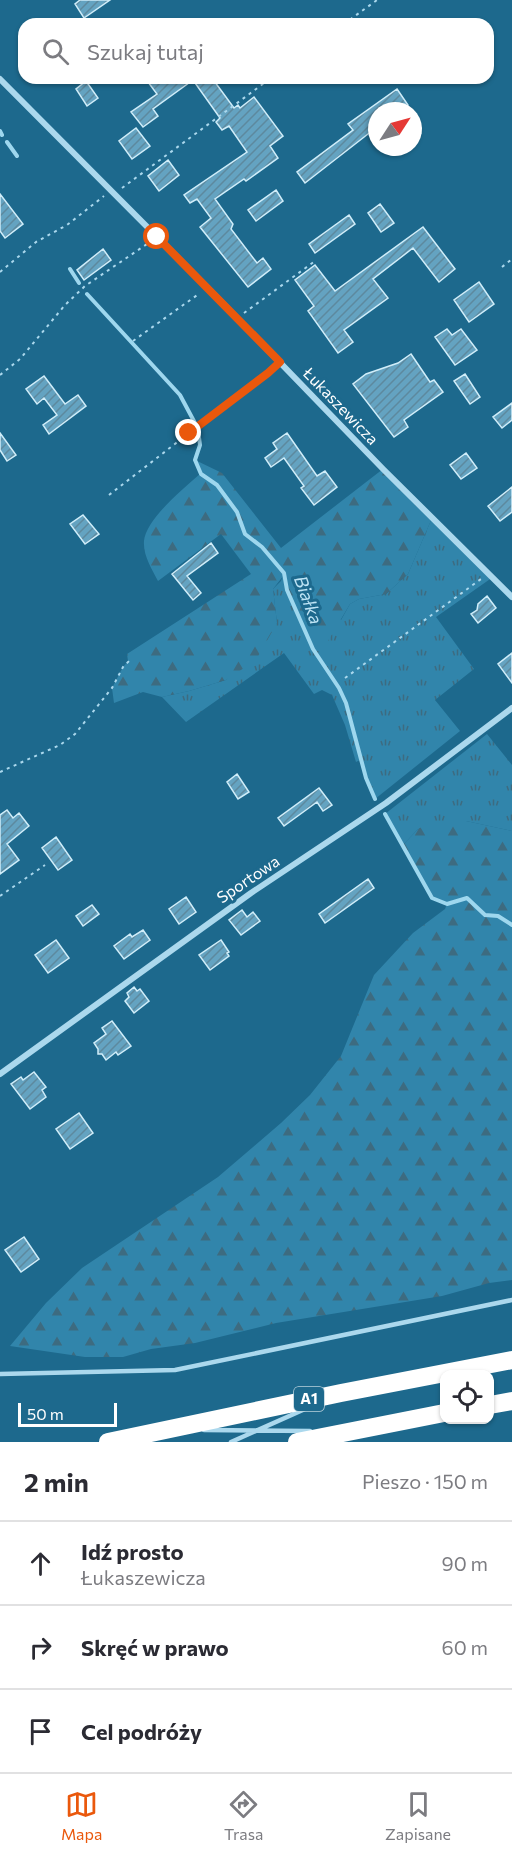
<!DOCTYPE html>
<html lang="pl">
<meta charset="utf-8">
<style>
body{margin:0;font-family:Commissioner,sans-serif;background:#f7f7f7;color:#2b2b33}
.controls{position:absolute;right:18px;bottom:18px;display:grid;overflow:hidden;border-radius:12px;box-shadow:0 2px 4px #0004}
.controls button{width:54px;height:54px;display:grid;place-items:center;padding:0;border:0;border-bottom:2px solid #e1e1e2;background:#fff;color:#2b2b33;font:30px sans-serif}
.compass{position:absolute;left:368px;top:102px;width:54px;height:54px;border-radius:50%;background:#fff;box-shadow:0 2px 4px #0004;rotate:54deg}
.scale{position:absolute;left:18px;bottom:15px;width:99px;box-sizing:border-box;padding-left:6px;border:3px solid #fff;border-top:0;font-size:16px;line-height:21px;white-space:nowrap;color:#fff;-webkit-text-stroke:4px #1d698d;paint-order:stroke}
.stop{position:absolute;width:18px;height:18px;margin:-14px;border:4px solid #ea580c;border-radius:50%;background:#fff}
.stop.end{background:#ea580c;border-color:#fff;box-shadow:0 2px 6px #0008}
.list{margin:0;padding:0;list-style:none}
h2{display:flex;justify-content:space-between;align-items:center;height:78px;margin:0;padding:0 24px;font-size:26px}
h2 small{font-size:20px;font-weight:400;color:#7c7c81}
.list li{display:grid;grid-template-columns:39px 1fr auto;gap:18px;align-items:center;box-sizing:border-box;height:84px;padding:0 24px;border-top:2px solid #e1e1e2}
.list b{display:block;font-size:22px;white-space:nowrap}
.list p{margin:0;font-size:20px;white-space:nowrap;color:#7c7c81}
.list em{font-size:20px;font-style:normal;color:#7c7c81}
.icon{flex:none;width:33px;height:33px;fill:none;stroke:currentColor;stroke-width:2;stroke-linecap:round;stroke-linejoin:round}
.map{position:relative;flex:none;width:512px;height:1442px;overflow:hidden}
.search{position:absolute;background:#fff;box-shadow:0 2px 4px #0004;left:18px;right:18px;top:18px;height:66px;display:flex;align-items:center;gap:15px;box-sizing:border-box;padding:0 21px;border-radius:18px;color:#7c7c81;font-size:22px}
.sheet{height:330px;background:#fff}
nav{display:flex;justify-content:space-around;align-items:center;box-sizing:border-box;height:84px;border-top:2px solid #e1e1e2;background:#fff;font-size:16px;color:#7c7c81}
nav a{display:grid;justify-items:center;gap:3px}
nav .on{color:#ea580c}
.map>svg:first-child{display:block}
.grass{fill:url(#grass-tufts)}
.forest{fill:url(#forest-firs)}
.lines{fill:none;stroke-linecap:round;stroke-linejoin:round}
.stream{stroke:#9ed7ee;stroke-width:4}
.building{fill:url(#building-hatch);stroke:#d0edf9;stroke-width:1.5}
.path{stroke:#abd8ed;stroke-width:2;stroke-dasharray:3 4.5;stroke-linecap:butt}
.lane{stroke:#abd8ed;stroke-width:4.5}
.street{stroke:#abd8ed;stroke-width:6}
.highway{stroke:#fff;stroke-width:18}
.route{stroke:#ea580c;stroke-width:8}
.labels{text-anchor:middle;stroke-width:6;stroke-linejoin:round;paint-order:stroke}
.shield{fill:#1d698d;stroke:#bbd2dd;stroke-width:1.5}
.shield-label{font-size:15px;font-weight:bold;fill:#fff}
.street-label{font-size:16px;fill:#fff;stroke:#1d698d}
.water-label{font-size:18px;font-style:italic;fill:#bee4f5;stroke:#1d698d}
</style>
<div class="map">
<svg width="512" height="1442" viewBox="0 0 512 1442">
<defs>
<pattern id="grass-tufts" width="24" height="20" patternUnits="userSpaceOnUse" patternTransform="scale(1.5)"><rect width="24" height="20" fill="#3185ab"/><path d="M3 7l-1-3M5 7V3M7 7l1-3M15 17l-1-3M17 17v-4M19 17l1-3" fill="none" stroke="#3d6b80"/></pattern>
<pattern id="forest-firs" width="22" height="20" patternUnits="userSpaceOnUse" patternTransform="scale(1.5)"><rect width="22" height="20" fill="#3185ab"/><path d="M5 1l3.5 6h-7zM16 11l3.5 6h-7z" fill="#3d6b80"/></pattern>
<pattern id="building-hatch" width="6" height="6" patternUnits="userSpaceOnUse" patternTransform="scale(1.5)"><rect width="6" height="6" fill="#64a3c1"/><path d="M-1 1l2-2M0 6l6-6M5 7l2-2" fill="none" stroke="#5d899e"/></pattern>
</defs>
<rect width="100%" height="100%" fill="#1d698d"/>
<path class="grass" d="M 432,518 L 493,577 L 436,617 L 474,669 L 435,700 L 460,731 L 375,799 L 360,760 L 356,762 L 345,725 L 332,695 L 322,690 L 314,694 L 284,653 L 186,722 L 162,697 L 189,691 L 226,680 L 277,623 L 273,589 L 281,581 L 284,573 L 341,620 L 350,604 L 359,599 L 386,594 L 408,574 Z
M 487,734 L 512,765 L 512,831 L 466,821 L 418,829 L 403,845 L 385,814 Z"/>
<path class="forest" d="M 195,460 L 222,473 L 281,548 L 383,469 L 432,518 L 408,574 L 386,594 L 359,599 L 350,604 L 328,641 L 313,649 L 287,590 L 284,575 L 273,589 L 277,623 L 256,660 L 226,680 L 189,691 L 162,697 L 143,692 L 114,703 L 112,688 L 123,667 L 128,661 L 127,654 L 251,574 L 221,534 L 158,581 C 152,569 143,556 144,541 C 146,519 184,488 200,474 Z
M 432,821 L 466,821 L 512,831 L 512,1280 L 489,1283 L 442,1296 L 276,1323 L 195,1343 L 151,1349 L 123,1357 L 85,1357 L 10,1346 L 46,1303 L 82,1268 L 218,1177 L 281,1123 L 310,1095 L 341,1056 L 374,975 L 413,933 L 445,909 L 447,904 L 432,898 L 403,845 L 418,829 Z"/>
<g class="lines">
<path class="stream" d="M 0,131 L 2,135
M 7,142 L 17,156
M 70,269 L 79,283
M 87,294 L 180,395 L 196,425
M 198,430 L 200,445 L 195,460 L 201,474 L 217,485 L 237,512 L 245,534 L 262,547 L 284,573 L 287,590 L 313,649 L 339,688 L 346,703 L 366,778 L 375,799
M 385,814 L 432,898 L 447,904 L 467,898 L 485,915 L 498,916 L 512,925"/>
</g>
<path class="building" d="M 80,0 L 110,0 L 84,18 L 75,4 Z
M 145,78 L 212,78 L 234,108 L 238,105 L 240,108 L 254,97 L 283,136 L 270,146 L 278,158 L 246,181 L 244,179 L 215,199 L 233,224 L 231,229 L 257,263 L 263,258 L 271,269 L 248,287 L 200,227 L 211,218 L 197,199 L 190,203 L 184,195 L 247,152 L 229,126 L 222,130 L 216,122 L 220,118 L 193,80 L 153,109 L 158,116 L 143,127 L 131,112 L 157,94 Z
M 86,81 L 98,98 L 87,106 L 76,89 Z
M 397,89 L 408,105 L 400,111 L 377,111 L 377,127 L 305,183 L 297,172 L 353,130 L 348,124 Z
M 136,128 L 150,146 L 132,159 L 119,141 Z
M 168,160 L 179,175 L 159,191 L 148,176 Z
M 276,190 L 283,201 L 256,221 L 248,210 Z
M 0,194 L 23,224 L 5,238 L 0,231 Z
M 380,204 L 394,223 L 381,232 L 368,213 Z
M 349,215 L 355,224 L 315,253 L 309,244 Z
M 423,227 L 455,269 L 439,282 L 413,248 L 373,279 L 388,298 L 344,330 L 353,342 L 338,353 L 308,311 L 314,306 L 295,280 L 315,265 L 335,291 Z
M 103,249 L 111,260 L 84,280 L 77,270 Z
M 479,282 L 494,304 L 469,322 L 454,300 Z
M 447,329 L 452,335 L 461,329 L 477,350 L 455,365 L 435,337 Z
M 411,354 L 430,382 L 434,380 L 443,392 L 404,420 L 408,427 L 394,437 L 353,384 L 366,374 L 398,363 Z
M 465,374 L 480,397 L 470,404 L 454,381 Z
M 44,376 L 65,404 L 78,395 L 86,406 L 49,434 L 43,425 L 57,415 L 44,398 L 37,404 L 26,389 Z
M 512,403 L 512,420 L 502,428 L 493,417 Z
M 0,433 L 16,455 L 7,461 L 0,450 Z
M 287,433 L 317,476 L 325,471 L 337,487 L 314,505 L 301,488 L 304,486 L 284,458 L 271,467 L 265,458 L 277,449 L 273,443 Z
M 466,453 L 477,468 L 461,479 L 450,465 Z
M 512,487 L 512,512 L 500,521 L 488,506 Z
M 83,515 L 99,534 L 85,544 L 70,524 Z
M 211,543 L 218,553 L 187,576 L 201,593 L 193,600 L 172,574 Z
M 487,596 L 496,608 L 478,623 L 471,614 L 477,610 L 478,604 Z
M 512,653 L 512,683 L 498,664 Z
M 237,774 L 249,792 L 238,799 L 227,782 Z
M 319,788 L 332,805 L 323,811 L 317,802 L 284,826 L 278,818 Z
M 7,810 L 13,818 L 19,813 L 29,826 L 7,844 L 19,860 L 0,874 L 0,815 Z
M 56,837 L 72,860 L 58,870 L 42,848 Z
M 368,879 L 374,888 L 325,923 L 319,914 Z
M 186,897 L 196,912 L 179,924 L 169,909 Z
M 92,905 L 99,914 L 83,926 L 76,916 Z
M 242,910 L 247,917 L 253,912 L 260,921 L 241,935 L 229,920 Z
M 143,930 L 150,940 L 124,959 L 114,946 L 130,934 L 132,937 Z
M 56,940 L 69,958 L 48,973 L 35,955 Z
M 221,940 L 229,952 L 227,953 L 229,956 L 210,970 L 199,955 Z
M 134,987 L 137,991 L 140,989 L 149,1001 L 134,1013 L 125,1001 L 129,997 L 127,993 Z
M 112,1021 L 131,1046 L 118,1055 L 116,1052 L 106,1060 L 102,1054 L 98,1054 L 98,1049 L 94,1043 L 106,1034 L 102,1028 Z
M 34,1072 L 46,1087 L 42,1090 L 46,1097 L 30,1109 L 11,1084 L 21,1077 L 23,1080 Z
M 79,1113 L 93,1133 L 70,1149 L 56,1129 Z
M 24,1237 L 39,1259 L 21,1272 L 5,1250 Z"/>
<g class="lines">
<path class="path" d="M 344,24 L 377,0
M 122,188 L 271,78
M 502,267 L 512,259
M 0,272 L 36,242 L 67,225 L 104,196
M 244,313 L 315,261
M 133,341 L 200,293
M 0,375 L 20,359 L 65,305 L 85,286 L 150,242
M 109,495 L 273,368
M 345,678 L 481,579
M 0,772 L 60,745 L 75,734 L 112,688 L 123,667 L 129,661
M 0,896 L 45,865"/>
<path class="lane" d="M 0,1374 L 175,1370 L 512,1300
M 204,1430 L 310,1431
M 231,1442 L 305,1409"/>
<path class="street" d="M 0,79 L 207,287 L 383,469 L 512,597
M 0,1074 L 251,893 L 386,803 L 512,708"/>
<path class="highway" d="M 490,1405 L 512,1401
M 108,1442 L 341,1393 L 512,1360
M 297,1442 L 444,1413"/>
</g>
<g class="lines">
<path class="route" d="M 157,237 L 280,362 L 268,373 L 189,433"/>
</g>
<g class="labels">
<rect class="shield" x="294" y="1387" width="30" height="24" rx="4.5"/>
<g class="shield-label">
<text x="309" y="1404">A1</text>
</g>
<g class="street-label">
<text transform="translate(341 406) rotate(46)" y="6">Łukaszewicza</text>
<text transform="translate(248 879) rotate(-34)" y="6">Sportowa</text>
</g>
<g class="water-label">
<text transform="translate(308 600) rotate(70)" y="6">Białka</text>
</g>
</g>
</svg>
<div class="controls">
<button><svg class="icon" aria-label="locate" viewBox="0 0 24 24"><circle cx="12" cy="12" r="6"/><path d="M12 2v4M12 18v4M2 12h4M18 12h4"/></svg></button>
</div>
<svg class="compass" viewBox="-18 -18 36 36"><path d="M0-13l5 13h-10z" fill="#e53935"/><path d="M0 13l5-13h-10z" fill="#7c7c81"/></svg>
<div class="scale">50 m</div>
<div class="stop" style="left:157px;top:237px"></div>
<div class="stop end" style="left:189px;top:433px"></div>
<div class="search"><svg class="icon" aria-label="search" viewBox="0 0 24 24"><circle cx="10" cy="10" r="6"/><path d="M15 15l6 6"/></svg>Szukaj tutaj</div>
</div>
<section class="sheet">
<h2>2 min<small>Pieszo · 150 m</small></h2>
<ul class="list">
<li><svg class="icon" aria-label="ahead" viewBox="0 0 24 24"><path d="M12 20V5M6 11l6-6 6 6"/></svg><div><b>Idź prosto</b><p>Łukaszewicza</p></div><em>90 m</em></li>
<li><svg class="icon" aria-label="right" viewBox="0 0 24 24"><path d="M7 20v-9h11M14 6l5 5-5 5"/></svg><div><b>Skręć w prawo</b></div><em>60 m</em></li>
<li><svg class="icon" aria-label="arrive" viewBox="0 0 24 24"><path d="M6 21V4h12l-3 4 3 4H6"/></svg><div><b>Cel podróży</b></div></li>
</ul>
</section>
<nav>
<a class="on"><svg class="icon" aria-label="map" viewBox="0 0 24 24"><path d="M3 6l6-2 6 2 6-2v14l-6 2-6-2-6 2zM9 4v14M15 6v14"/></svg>Mapa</a>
<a><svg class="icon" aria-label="directions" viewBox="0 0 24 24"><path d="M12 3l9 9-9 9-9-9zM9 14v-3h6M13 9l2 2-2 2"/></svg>Trasa</a>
<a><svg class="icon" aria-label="saved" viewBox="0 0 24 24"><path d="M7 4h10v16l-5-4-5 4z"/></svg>Zapisane</a>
</nav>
